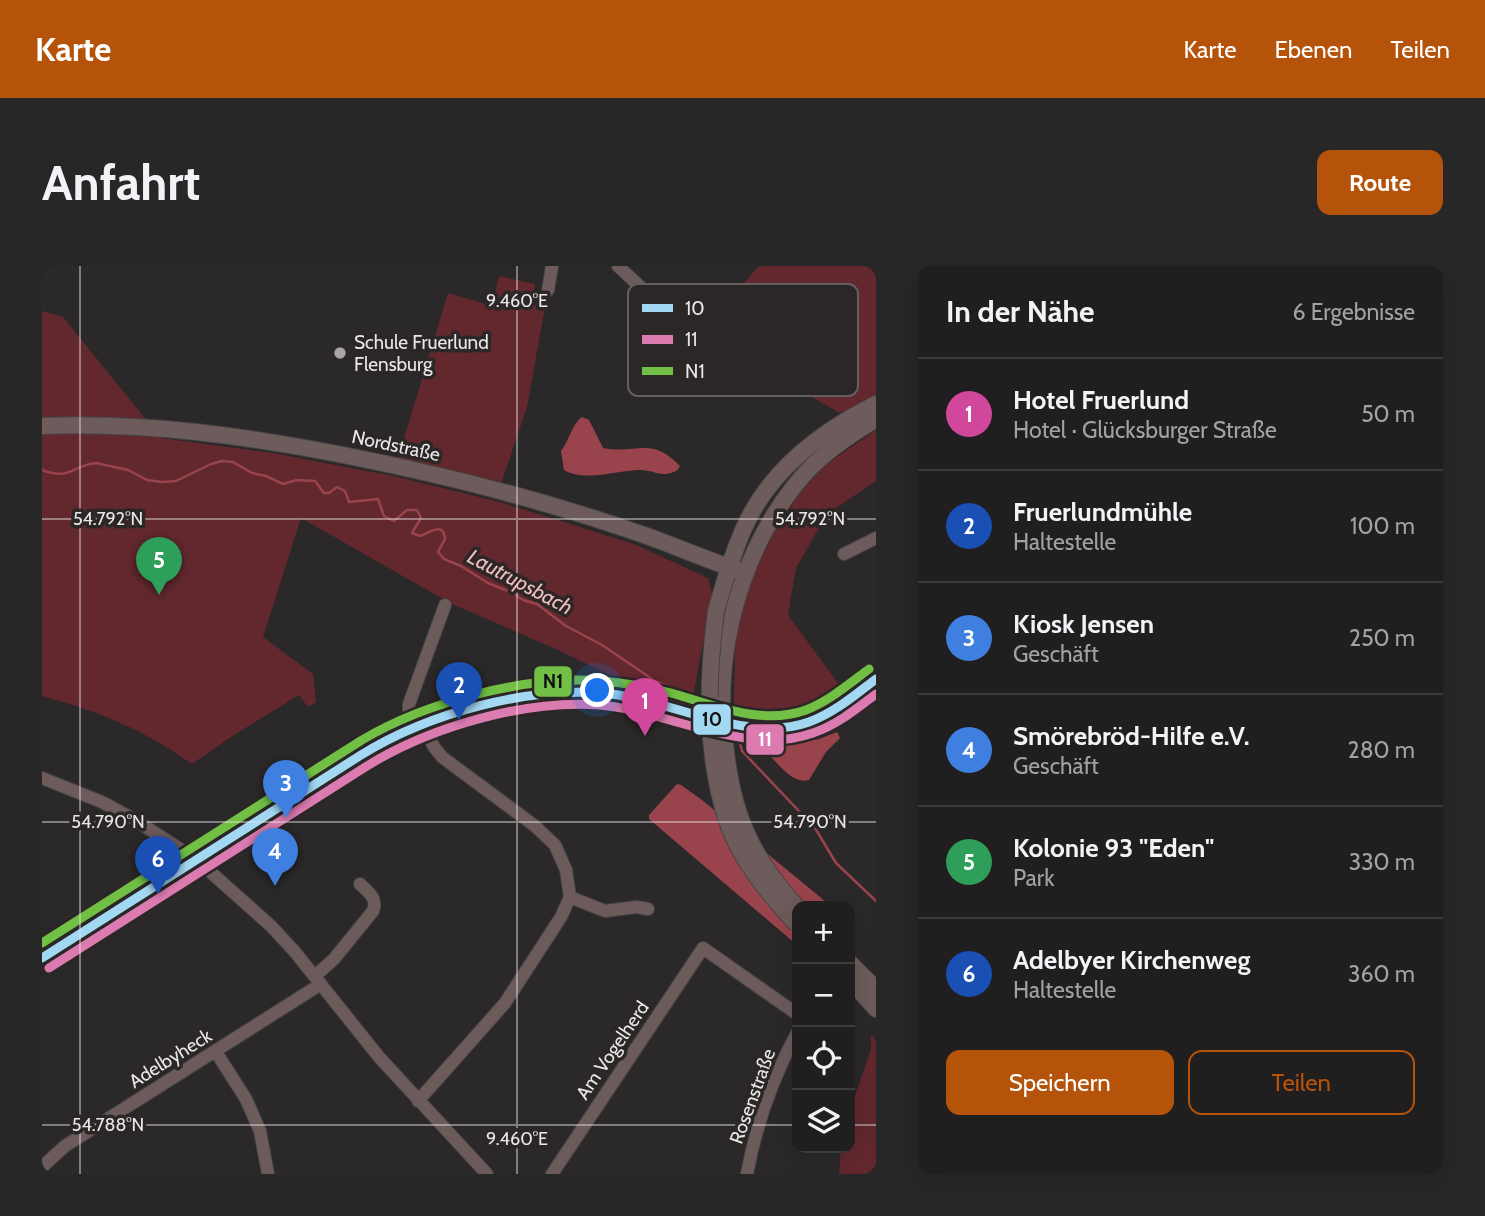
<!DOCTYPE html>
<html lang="de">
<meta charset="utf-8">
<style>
body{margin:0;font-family:Cabin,sans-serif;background:#282727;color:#f1f3f6}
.controls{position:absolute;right:21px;bottom:21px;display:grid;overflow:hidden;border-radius:14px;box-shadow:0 7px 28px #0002}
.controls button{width:63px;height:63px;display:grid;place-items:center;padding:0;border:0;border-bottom:2px solid #3d3c3c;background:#201e1e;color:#f1f3f6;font:35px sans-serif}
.you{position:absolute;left:556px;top:425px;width:24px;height:24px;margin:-18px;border:5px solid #fff;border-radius:50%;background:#1a73e8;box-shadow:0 0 0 10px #1a73e833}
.badge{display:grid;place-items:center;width:46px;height:46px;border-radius:50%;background:#b45309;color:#fff;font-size:23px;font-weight:700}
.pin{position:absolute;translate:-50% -58px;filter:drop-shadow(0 2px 4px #0008)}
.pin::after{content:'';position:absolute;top:37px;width:24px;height:21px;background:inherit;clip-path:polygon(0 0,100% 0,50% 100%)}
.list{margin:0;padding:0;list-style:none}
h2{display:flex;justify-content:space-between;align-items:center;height:91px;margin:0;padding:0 28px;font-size:30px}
h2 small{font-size:23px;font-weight:400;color:#a2a2a4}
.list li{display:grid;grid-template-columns:46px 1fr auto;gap:21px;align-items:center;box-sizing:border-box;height:112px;padding:0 28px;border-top:2px solid #3d3c3c}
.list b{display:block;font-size:26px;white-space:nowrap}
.list p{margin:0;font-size:23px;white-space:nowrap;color:#a2a2a4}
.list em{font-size:23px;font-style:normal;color:#a2a2a4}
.actions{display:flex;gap:14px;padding:21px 28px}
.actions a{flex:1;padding:16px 0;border:2px solid #b45309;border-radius:14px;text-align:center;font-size:24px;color:#b45309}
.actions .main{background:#b45309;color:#fff}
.icon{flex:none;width:38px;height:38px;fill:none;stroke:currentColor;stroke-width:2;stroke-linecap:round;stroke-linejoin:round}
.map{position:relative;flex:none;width:834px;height:908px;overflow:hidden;border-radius:14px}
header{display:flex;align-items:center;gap:42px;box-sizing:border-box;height:98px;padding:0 35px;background:#b45309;color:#fff}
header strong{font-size:33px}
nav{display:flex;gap:38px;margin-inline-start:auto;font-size:24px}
.intro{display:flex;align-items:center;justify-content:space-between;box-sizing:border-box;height:168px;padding:0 42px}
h1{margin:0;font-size:49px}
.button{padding:18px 32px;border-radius:14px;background:#b45309;color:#fff;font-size:24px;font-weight:700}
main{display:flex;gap:42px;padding:0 42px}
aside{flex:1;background:#201e1e;border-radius:14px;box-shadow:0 7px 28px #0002}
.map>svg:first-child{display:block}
.green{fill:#62282e}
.water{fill:#99444c}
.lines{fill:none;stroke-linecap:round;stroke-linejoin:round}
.stream{stroke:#99444c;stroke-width:2.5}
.minor-casing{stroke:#454343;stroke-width:14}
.major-casing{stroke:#454343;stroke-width:18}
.minor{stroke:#6d5b5c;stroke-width:12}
.major{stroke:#6e5b5c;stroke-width:16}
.major-bridge-casing{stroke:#454343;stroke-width:18;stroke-linecap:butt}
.major-bridge{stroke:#6e5b5c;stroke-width:16}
.bus-1-casing{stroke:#2b2727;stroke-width:14}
.bus-2-casing{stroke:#2b2727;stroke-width:14}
.bus-3-casing{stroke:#2b2727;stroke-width:14}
.bus-1{stroke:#a3d8f3;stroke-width:9}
.bus-2{stroke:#db7bb0;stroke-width:9}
.bus-3{stroke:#71bf44;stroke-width:9}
.ticks{fill:none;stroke:#e8e6e6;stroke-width:2;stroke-opacity:0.45}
.poi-dot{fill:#a6a4a4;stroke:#2b2727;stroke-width:2.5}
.labels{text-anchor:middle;stroke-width:7;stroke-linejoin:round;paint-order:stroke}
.poi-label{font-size:19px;fill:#e8e6e6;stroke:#2b2727;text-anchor:start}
.street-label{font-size:19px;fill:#e8e6e6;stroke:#2b2727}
.water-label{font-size:21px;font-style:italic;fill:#f0bcbd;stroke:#2b2727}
.key{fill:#2b2727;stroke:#646060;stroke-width:2}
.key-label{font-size:19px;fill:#e8e6e6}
.ticks-label{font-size:18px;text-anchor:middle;fill:#e8e6e6;stroke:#2b2727;stroke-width:7;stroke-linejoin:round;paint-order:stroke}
.line-badge{stroke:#2b2727;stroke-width:2.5}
.badge-label{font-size:19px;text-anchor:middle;font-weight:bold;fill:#fff}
.pale-badge-label{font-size:19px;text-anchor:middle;font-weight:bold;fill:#111}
</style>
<header>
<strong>Karte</strong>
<nav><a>Karte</a><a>Ebenen</a><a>Teilen</a></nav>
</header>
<div class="intro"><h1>Anfahrt</h1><a class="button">Route</a></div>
<main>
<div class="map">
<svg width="834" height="908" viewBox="0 0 834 908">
<rect width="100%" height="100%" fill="#2a2828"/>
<path class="green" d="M 717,0 L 834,0 L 834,132 L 798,147 L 671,75 L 659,64 Z
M 457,10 L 493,18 L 491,38 L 503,41 L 485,141 L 459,218 L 356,192 L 406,27 L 450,40 Z
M 0,45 L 21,51 L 119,172 L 231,187 L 351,210 L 458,236 L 592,278 L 666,312 L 670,327 L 649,442 L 599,424 L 516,384 L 408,337 L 259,252 L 221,371 L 271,408 L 274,436 L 266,441 L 257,429 L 192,469 L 150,498 C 101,463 58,446 0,430 Z
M 834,164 L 834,215 L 785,248 L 754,302 L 746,349 L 803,427 C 771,452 732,454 692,450 L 693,364 L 705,323 L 733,264 L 756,230 L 782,200 Z
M 829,768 L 834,775 L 834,908 L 797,908 L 799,882 L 808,882 L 808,845 L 829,783 Z"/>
<path class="water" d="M 540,151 L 547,154 L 561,182 C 596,189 608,169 638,200 C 635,205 635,205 629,207 C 619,210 611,205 601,204 C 577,203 545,217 522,204 L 519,185 C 527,175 530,158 540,151 Z
M 795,466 L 798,472 L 784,486 L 767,514 C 751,519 737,498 726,488 L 729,482 L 777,473 Z
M 635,518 L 639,519 L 660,534 L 789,640 L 755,640 L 755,679 L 607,553 L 607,549 Z"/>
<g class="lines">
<path class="stream" d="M 0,204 C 28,215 31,199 54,197 L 86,204 L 105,214 L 120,216 L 134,215 L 169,198 L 180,195 L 191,196 L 210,207 L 224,210 L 241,218 L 255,214 L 273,215 L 282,227 L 287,227 L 295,221 L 303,225 L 307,236 L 336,233 L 342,250 L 352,255 L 365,244 L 375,244 L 379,252 L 370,267 L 378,270 C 387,267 402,255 403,273 L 396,286 L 402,293 L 419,300 L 446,317 L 471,327 L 481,334 L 495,338 L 524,360 L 560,379 L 613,415 L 663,435
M 686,442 L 694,448
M 695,466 L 700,485 L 773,562 L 794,597 L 834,635"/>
<g class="minor-casing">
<path id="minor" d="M 576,0 L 621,42 L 661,71
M 506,24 L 510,0
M 802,288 L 834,272
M 370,462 L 367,454 L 367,438 L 403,339
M 0,512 L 60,536 L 93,554 L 155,594 L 229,660 L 253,686 L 337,791 L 445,908
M 528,631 L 563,645 L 594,641 L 606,643
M 0,692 L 297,503 C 316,491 336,478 356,468 C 371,461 387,457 402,452 C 444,439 487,426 532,426 C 556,426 582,429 606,434 C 654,445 706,470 756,459 C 786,452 810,430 834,413
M 273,710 L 292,693 L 331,645 C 336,632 326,626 318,618
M 174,786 L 204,833 L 218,865 L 226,908
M 376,835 L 463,737 L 519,651 L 528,631 L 524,604 L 513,579 L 493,560 L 400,491 L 392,481 L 381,459
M 0,901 L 23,880 L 279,718
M 510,908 L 661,682 L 755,748
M 705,908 C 714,859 731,811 755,767"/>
</g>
<g class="major-casing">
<path id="major" d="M 0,160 C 104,156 205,170 306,190 C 407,210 508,236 605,270 C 638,282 670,296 704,307
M 674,345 C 682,317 690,289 702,262 C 727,205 780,165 834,138
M 680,438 C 680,353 710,263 769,201 C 788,182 811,167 834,153
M 808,697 L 834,723
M 808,714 L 834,743"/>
</g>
<use href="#minor" class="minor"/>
<use href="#major" class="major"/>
<g class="major-bridge-casing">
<path id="major-bridge" d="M 674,345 C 665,414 663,485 684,552 C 697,593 727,628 755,659
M 680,438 C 684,522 696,578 755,641"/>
</g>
<use href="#major-bridge" class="major-bridge"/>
<g class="bus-1-casing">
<path id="bus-1" d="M 0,692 L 319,489 C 387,447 488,419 569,428 C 631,435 706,478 767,456 C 792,447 813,429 834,413"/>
</g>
<g class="bus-2-casing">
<path id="bus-2" d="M 7,702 L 325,500 C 388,461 484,433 558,439 C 626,445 704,491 771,467 C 795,459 814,443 834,428"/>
</g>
<g class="bus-3-casing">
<path id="bus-3" d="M 0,677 L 320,474 C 384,436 485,409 560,415 C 583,417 606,421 629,427 C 671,439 720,460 764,444 C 787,435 807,418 827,403"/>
</g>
<use href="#bus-1" class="bus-1"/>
<use href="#bus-2" class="bus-2"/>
<use href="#bus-3" class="bus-3"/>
</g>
<path class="ticks" d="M 38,0 L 38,908M 475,0 L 475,908M 0,253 L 834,253M 0,556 L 834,556M 0,859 L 755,859M 808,859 L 834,859"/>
<circle class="poi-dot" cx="298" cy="87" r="7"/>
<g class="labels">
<g class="poi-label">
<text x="312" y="83">Schule Fruerlund<tspan x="312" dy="22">Flensburg</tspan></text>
</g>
<g class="street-label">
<text transform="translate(354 179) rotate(12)" y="7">Nordstraße</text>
<text transform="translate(570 784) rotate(-56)" y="7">Am Vogelherd</text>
<text transform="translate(128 792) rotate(-32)" y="7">Adelbyheck</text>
<text transform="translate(710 830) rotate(-70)" y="7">Rosenstraße</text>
</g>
<g class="water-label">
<text transform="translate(478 316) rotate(28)" y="7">Lautrupsbach</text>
</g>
</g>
<rect x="586" y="18" width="230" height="112" rx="10" class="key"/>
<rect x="600" y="38" width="31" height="8" fill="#a3d8f3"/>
<rect x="600" y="69" width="31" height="9" fill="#db7bb0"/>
<rect x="600" y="101" width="31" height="8" fill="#71bf44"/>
<g class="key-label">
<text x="643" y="49">10</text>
<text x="643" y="80">11</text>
<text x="643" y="112">N1</text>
</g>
<g class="ticks-label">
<text x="475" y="41">9.460°E</text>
<text x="66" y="259">54.792°N</text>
<text x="768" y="259">54.792°N</text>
<text x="66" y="562">54.790°N</text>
<text x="768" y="562">54.790°N</text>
<text x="66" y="865">54.788°N</text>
<text x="475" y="879">9.460°E</text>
</g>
<g class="line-badge">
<rect x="491" y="399" width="40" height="33" rx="7" fill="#71bf44"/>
<rect x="650" y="437" width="40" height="33" rx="7" fill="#a3d8f3"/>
<rect x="703" y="457" width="40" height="33" rx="7" fill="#db7bb0"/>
</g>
<g class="badge-label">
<text x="723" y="480">11</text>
</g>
<g class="pale-badge-label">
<text x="511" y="422">N1</text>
<text x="670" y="460">10</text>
</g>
</svg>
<div class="controls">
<button>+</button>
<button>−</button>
<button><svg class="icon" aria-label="locate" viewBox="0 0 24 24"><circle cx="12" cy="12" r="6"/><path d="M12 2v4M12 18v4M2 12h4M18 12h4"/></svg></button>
<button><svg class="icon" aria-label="layers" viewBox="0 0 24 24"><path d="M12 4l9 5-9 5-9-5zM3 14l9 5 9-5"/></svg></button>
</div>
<div class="you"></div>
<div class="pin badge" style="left:603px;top:470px;background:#d1479c">1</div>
<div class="pin badge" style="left:417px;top:454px;background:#1a4fb4">2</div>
<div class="pin badge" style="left:244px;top:552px;background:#3f7fe0">3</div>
<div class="pin badge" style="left:233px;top:620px;background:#3f7fe0">4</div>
<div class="pin badge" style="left:117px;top:329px;background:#2e9e5b">5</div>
<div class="pin badge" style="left:116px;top:628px;background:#1a4fb4">6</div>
</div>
<aside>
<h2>In der Nähe<small>6 Ergebnisse</small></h2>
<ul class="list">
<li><span class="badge" style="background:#d1479c">1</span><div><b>Hotel Fruerlund</b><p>Hotel · Glücksburger Straße</p></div><em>50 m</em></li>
<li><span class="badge" style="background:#1a4fb4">2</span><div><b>Fruerlundmühle</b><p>Haltestelle</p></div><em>100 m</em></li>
<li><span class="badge" style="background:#3f7fe0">3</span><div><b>Kiosk Jensen</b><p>Geschäft</p></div><em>250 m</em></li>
<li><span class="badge" style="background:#3f7fe0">4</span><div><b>Smörebröd-Hilfe e.V.</b><p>Geschäft</p></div><em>280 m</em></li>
<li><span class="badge" style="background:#2e9e5b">5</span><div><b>Kolonie 93 &quot;Eden&quot;</b><p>Park</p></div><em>330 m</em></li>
<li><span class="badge" style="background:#1a4fb4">6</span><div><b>Adelbyer Kirchenweg</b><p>Haltestelle</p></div><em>360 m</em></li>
</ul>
<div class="actions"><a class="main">Speichern</a><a>Teilen</a></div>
</aside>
</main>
